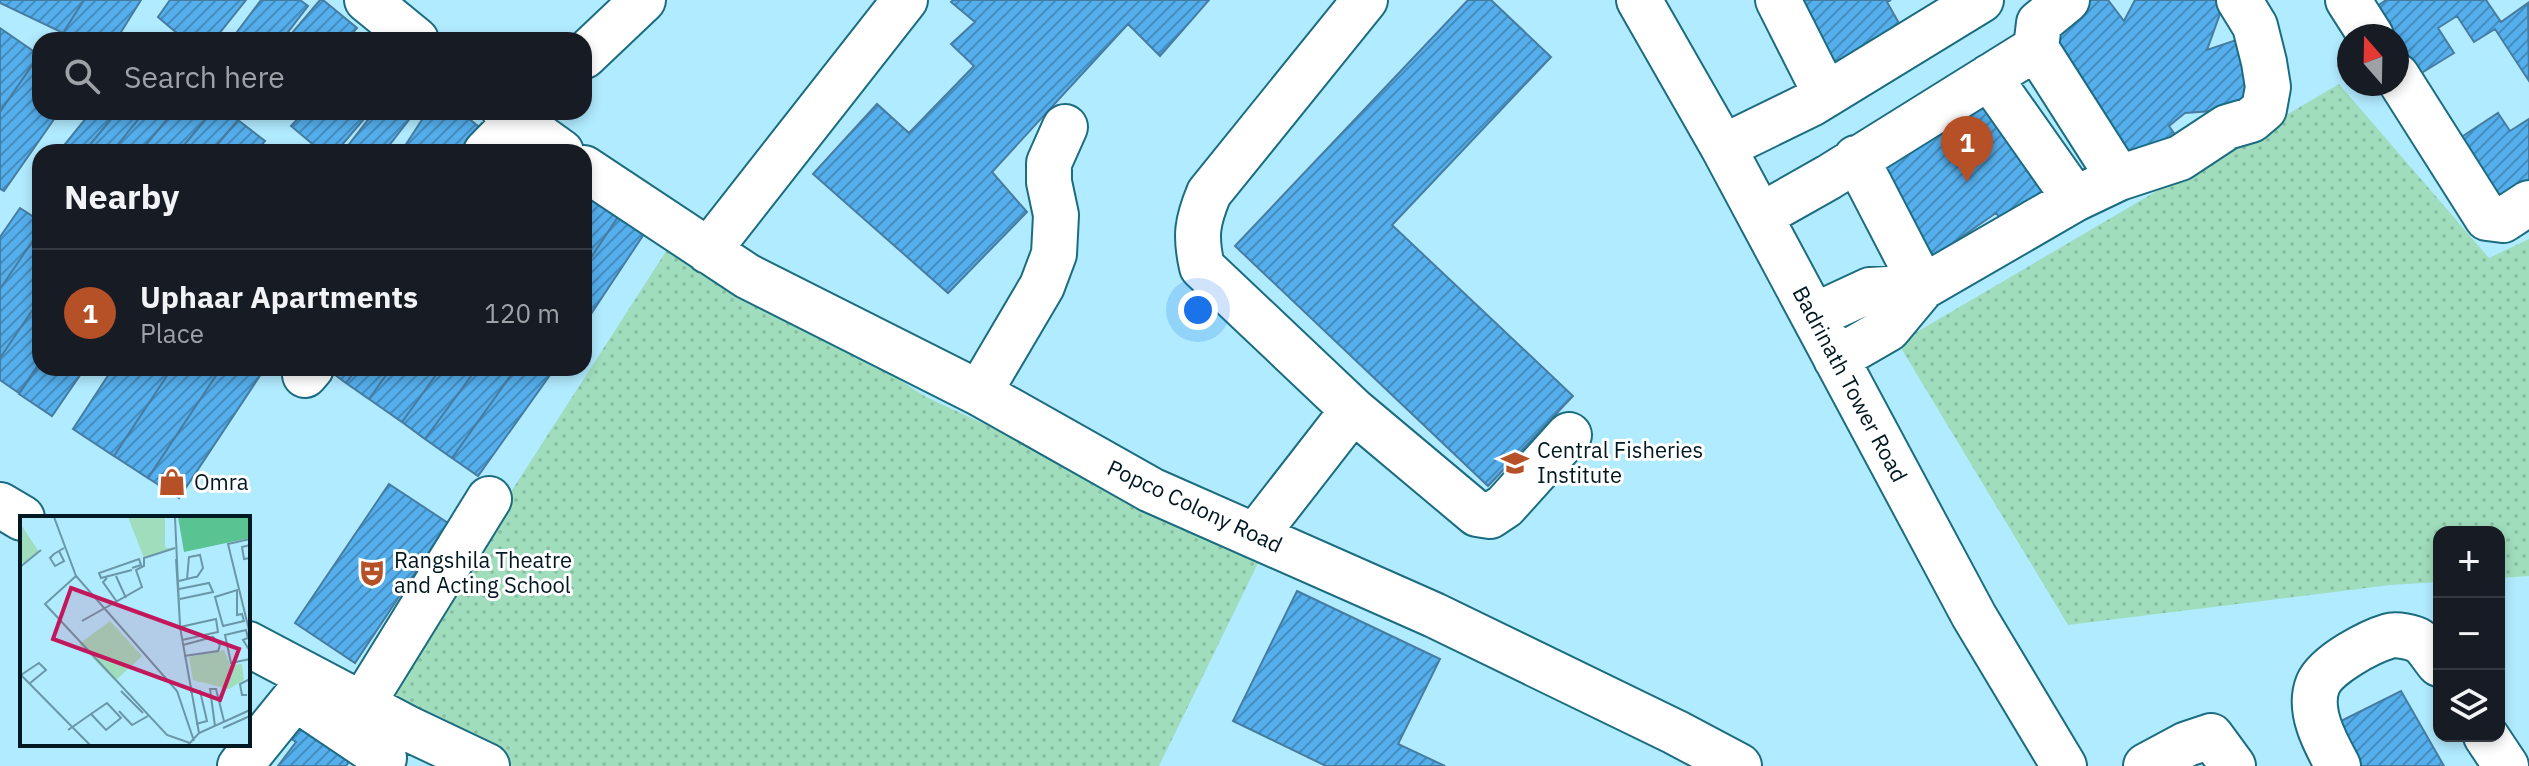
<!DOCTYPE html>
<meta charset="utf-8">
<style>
body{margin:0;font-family:"IBM Plex Sans",sans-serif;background:#242831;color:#f1f3f6}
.controls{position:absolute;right:24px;bottom:24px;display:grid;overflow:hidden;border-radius:16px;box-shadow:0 4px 12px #0003}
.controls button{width:72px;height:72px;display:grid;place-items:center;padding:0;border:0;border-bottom:2px solid #363941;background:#171b24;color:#f1f3f6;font:40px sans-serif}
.compass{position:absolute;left:2337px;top:24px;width:72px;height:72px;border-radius:50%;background:#171b24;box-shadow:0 4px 12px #0003;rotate:340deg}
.you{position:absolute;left:1198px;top:310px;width:28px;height:28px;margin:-20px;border:6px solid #fff;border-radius:50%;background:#1a73e8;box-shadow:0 0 0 12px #1a73e833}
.badge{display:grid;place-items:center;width:52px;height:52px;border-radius:50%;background:#b65027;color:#fff;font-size:26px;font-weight:700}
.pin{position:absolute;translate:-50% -66px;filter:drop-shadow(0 2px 4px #0008)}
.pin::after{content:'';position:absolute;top:42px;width:28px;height:24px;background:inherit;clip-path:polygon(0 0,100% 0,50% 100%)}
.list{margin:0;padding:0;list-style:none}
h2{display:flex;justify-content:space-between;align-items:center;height:104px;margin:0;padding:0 32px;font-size:34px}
h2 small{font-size:26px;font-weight:400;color:#9ea1a6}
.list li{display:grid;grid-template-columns:52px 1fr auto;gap:24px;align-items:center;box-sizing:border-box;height:128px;padding:0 32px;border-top:2px solid #363941}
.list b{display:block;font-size:30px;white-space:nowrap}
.list p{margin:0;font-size:26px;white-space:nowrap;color:#9ea1a6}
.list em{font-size:26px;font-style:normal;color:#9ea1a6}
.icon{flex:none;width:44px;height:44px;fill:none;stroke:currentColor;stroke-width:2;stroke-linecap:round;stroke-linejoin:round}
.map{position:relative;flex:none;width:2529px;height:766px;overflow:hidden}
.search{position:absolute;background:#171b24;box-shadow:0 4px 12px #0003;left:32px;top:32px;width:560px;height:88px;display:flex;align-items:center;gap:20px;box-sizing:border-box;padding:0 28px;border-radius:24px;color:#9ea1a6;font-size:30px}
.panel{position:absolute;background:#171b24;box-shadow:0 4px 12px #0003;left:32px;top:144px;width:560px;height:232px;border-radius:24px}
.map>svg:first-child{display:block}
.grass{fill:url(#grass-dots)}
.building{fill:url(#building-hatch);stroke:#477ca1;stroke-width:2}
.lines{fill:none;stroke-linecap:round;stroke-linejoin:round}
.minor-casing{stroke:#1c6c81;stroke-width:48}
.minor{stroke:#fff;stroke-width:44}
.labels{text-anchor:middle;stroke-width:6;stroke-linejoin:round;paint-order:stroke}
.street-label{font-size:22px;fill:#001821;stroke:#fff}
.poi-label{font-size:22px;fill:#001821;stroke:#fff;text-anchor:start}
.inset-road{fill:none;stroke:#6a97a6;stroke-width:2}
.view{fill:#c2185b;fill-opacity:0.15;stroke:#c2185b;stroke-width:4}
.inset-edge{fill:none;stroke:#001821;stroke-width:4}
</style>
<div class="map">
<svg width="2529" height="766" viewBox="0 0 2529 766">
<defs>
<pattern id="grass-dots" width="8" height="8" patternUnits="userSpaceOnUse" patternTransform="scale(2)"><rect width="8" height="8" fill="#9fddbc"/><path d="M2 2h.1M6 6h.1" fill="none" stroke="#87bda1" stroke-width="1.8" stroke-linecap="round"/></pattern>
<pattern id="building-hatch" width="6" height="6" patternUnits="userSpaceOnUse" patternTransform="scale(2)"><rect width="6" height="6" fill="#55afec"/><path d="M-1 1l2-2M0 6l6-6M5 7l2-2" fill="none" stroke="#448dbf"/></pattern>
</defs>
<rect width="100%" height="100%" fill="#b1ebff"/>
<path class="grass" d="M 2339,84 L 2489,258 L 2529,239 L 2529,576 L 2499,578 L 2499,532 L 2439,532 L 2439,582 L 2390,585 L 2068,625 L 1898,343 Z
M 672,242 L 787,307 L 926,397 L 1263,553 L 1159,766 L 513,766 L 377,700 Z"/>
<path class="building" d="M 0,0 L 84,0 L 63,33 L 0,3 Z
M 84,0 L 141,0 L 116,40 L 74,40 L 63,33 Z
M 170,0 L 246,0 L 214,40 L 185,40 L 158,17 Z
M 261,0 L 300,0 L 308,6 L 282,40 L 231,40 Z
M 320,0 L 323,0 L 357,28 L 347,40 L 286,40 Z
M 953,0 L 1209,0 L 1160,56 L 1128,24 L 992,172 L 1027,212 L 948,293 L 813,174 L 877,104 L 909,133 L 974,66 L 951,44 L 975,22 L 951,2 Z
M 1468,0 L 1491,0 L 1551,57 L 1392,225 L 1573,396 L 1488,486 L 1235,246 Z
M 1790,0 L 1891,0 L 1887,2 L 1909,41 L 1836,77 Z
M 2090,0 L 2108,0 L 2124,21 L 2135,0 L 2225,0 L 2207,50 L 2248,36 L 2254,108 L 2185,113 L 2169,126 L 2178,139 L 2136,165 L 2049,28 Z
M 2386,0 L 2486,0 L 2501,22 L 2528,3 L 2529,81 L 2495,29 L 2474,42 L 2457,16 L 2438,28 L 2454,53 L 2420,74 L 2376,7 Z
M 0,28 L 39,55 L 0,112 Z
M 39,55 L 40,112 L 59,112 L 4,191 L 0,189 L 0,112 Z
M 1991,93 L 2059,190 L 2006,226 L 1996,213 L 1934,256 L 1876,173 Z
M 91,112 L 117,112 L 84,152 L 65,152 L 61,149 Z
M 117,112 L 144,112 L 112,152 L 84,152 Z
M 144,112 L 173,112 L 140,152 L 112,152 Z
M 173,112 L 212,112 L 178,152 L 140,152 Z
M 212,112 L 228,112 L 238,120 L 211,152 L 178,152 Z
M 304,112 L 370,112 L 336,152 L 322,152 L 291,126 Z
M 374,112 L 415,112 L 384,152 L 343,152 Z
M 427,112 L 461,112 L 485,132 L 470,152 L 401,152 Z
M 2498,113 L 2510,131 L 2529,119 L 2529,193 L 2506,209 L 2460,138 Z
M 238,120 L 265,141 L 256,152 L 211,152 Z
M 584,191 L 620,214 L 584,268 Z
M 20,208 L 40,221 L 40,230 L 0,289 L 0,237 Z
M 620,214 L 646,231 L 587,320 L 584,319 L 584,268 Z
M 40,230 L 40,299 L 0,358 L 0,289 Z
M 40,299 L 40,362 L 19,393 L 0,380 L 0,358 Z
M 40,364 L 40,368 L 85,368 L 52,416 L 19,394 Z
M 113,368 L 172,368 L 114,456 L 73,429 Z
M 172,368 L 221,368 L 148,478 L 114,456 Z
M 221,368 L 265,368 L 179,498 L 148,478 Z
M 326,368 L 357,368 L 346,383 Z
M 357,368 L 391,368 L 369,399 L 346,383 Z
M 391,368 L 441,368 L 402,422 L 369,399 Z
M 441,368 L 477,368 L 425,439 L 402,422 Z
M 477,368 L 516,368 L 452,458 L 425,439 Z
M 516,368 L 555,368 L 478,476 L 452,458 Z
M 389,484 L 448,523 L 355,663 L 295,623 Z
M 1297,591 L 1440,659 L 1398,744 L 1445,766 L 1326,766 L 1233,721 Z
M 2401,691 L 2444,766 L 2350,766 L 2329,727 Z
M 306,716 L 356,752 L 346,766 L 278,766 L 296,742 L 290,738 Z"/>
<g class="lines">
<g class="minor-casing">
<path id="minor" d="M 367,0 L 416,40
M 1365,0 L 1209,193 C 1197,222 1195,236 1202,267 L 1353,410 L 1477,514 L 1490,516 L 1505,506 L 1569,435
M 1639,0 L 1723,147 L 1974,616 L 2064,766
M 1778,0 L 1825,93
M 2348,0 L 2371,36
M 2036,48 L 2119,178
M 584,56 L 643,0
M 2397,76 L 2487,218 L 2503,220 L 2529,203
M 1989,77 L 2075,199
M 505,112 L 561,152
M 1723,147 L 1811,104 L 1981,0
M 486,152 L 525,112
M 1856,158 L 1923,287
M 584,168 L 747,276 L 979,393 L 1151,490 L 1434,615 L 1675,732 L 1739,766
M 1760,216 L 1829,177 L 2036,48 L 2039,23 L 2067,0
M 708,251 L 905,0
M 1814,316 L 1870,290 L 1923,287
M 1836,359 L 1888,329 L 1923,287 L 2075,199 L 2119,178 L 2180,158 L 2227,127 L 2251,120 L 2264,109 L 2268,87 L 2264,62 L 2255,26 L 2239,0
M 305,375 L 311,368
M 979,393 L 1042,286 L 1054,254 L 1056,215 L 1049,182 L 1049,163 L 1065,127
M 0,505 L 22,518
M 1255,536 L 1353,410
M 248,644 L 409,729 L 487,766
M 363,703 L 489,499
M 2486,736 L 2506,766
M 240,766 L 295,698 L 384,758
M 2146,766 L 2187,744 L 2211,736 L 2233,766
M 2338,766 C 2326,744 2307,711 2318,684 C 2327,664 2369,642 2389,636 C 2396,634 2413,637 2419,641 C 2426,645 2433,657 2439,664"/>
</g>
<use href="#minor" class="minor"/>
</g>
<defs>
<g id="university-bare" transform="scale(2.16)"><path d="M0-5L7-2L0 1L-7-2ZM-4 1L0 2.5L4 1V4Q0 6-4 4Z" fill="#b65027" stroke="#fff" stroke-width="2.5" paint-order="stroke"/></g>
<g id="shop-bare" transform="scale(2.16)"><path d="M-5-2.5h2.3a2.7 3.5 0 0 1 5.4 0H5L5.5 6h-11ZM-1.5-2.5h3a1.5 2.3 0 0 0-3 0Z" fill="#b65027" stroke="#fff" stroke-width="2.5" paint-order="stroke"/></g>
<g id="theatre-bare" transform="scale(2.16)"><path d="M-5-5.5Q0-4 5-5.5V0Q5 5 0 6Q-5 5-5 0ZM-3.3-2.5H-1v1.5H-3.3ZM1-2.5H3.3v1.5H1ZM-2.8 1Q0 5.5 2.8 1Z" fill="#b65027" stroke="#fff" stroke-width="2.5" paint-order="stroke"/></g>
</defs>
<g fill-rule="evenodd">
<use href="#university-bare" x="1515" y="463"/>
<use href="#shop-bare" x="172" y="482"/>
<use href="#theatre-bare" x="372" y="573"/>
</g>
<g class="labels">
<g class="street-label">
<text transform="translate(1850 384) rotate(62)" y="8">Badrinath Tower Road</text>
<text transform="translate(1195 506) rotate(25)" y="8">Popco Colony Road</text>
</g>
<g class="poi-label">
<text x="1537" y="458">Central Fisheries<tspan x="1537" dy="25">Institute</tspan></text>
<text x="194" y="490">Omra</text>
<text x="394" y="568">Rangshila Theatre<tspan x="394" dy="25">and Acting School</tspan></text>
</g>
</g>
<g transform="translate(20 516)">
<rect width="230" height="230" fill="#b1ebff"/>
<path d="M 108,1 L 145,1 L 145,31 L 151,33 L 124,42 ZM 90,105 L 122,140 L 95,165 L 59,128 ZM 204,134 L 210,149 L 222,148 L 224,164 L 209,173 L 173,164 L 169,141 Z" fill="#9fddbc"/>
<path d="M 158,1 L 230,1 L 230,22 L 164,36 Z" fill="#59c492"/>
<path d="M 0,7 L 19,36 L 4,47 L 0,45 Z" fill="#9fddbc"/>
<path class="inset-road" d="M 34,1 L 56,60 L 157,175 L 174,225M 155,1 L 160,111 L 179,217M 230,23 L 208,28 L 230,118M 230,29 L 222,31 L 224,43 L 230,42M 39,35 L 44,45 L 35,50 L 30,42 L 34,38 L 44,32M 156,43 L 160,108M 0,51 L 21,34M 112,52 L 121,49 L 119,43 L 79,57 L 81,62 L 112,54M 56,60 L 25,88 L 147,219 L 170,227M 96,60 L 106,82M 87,62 L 83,66 L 97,86M 159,65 L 175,61 L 177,61 L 183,52 L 180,39 L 169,41 L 167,63M 159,73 L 189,67 L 193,76 L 160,83M 217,74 L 217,99 L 222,98 L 224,105 L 203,110 L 195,81 ZM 62,105 L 122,71 L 116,54 L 124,50 L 124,42 L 155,32M 160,111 L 196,103 L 198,116 L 162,124M 163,129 L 193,121 L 200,129 L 198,135 L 164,140M 230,135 L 223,124 L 228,122 L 226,114 L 205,119 L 211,147 L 230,143M 0,158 L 70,229M 1,159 L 19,147 L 26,154 L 9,168M 101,175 L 123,197M 170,176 L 180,175 L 187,205 L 176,208M 227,179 L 222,179 L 220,168 L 230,163M 99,195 L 112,209 L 128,200M 195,210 L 190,173 L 196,173 L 204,205M 203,212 L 230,200M 48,214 L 71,198 L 87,187 L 101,202 L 86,214 L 71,198M 168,229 L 179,217 L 230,194"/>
<path class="view" d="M 51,72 L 219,133 L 200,184 L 33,123 Z"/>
<rect width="230" height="230" class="inset-edge"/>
</g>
</svg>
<div class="controls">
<button>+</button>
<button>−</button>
<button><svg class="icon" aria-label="layers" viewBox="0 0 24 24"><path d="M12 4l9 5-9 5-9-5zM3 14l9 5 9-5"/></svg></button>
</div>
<svg class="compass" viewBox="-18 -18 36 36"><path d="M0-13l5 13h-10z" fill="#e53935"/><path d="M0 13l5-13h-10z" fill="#9ea1a6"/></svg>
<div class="you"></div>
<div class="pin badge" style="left:1967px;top:182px">1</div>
<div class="search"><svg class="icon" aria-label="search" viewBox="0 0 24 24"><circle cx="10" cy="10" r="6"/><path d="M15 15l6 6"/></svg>Search here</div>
<section class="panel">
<h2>Nearby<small></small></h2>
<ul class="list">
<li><span class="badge">1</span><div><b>Uphaar Apartments</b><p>Place</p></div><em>120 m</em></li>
</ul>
</section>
</div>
